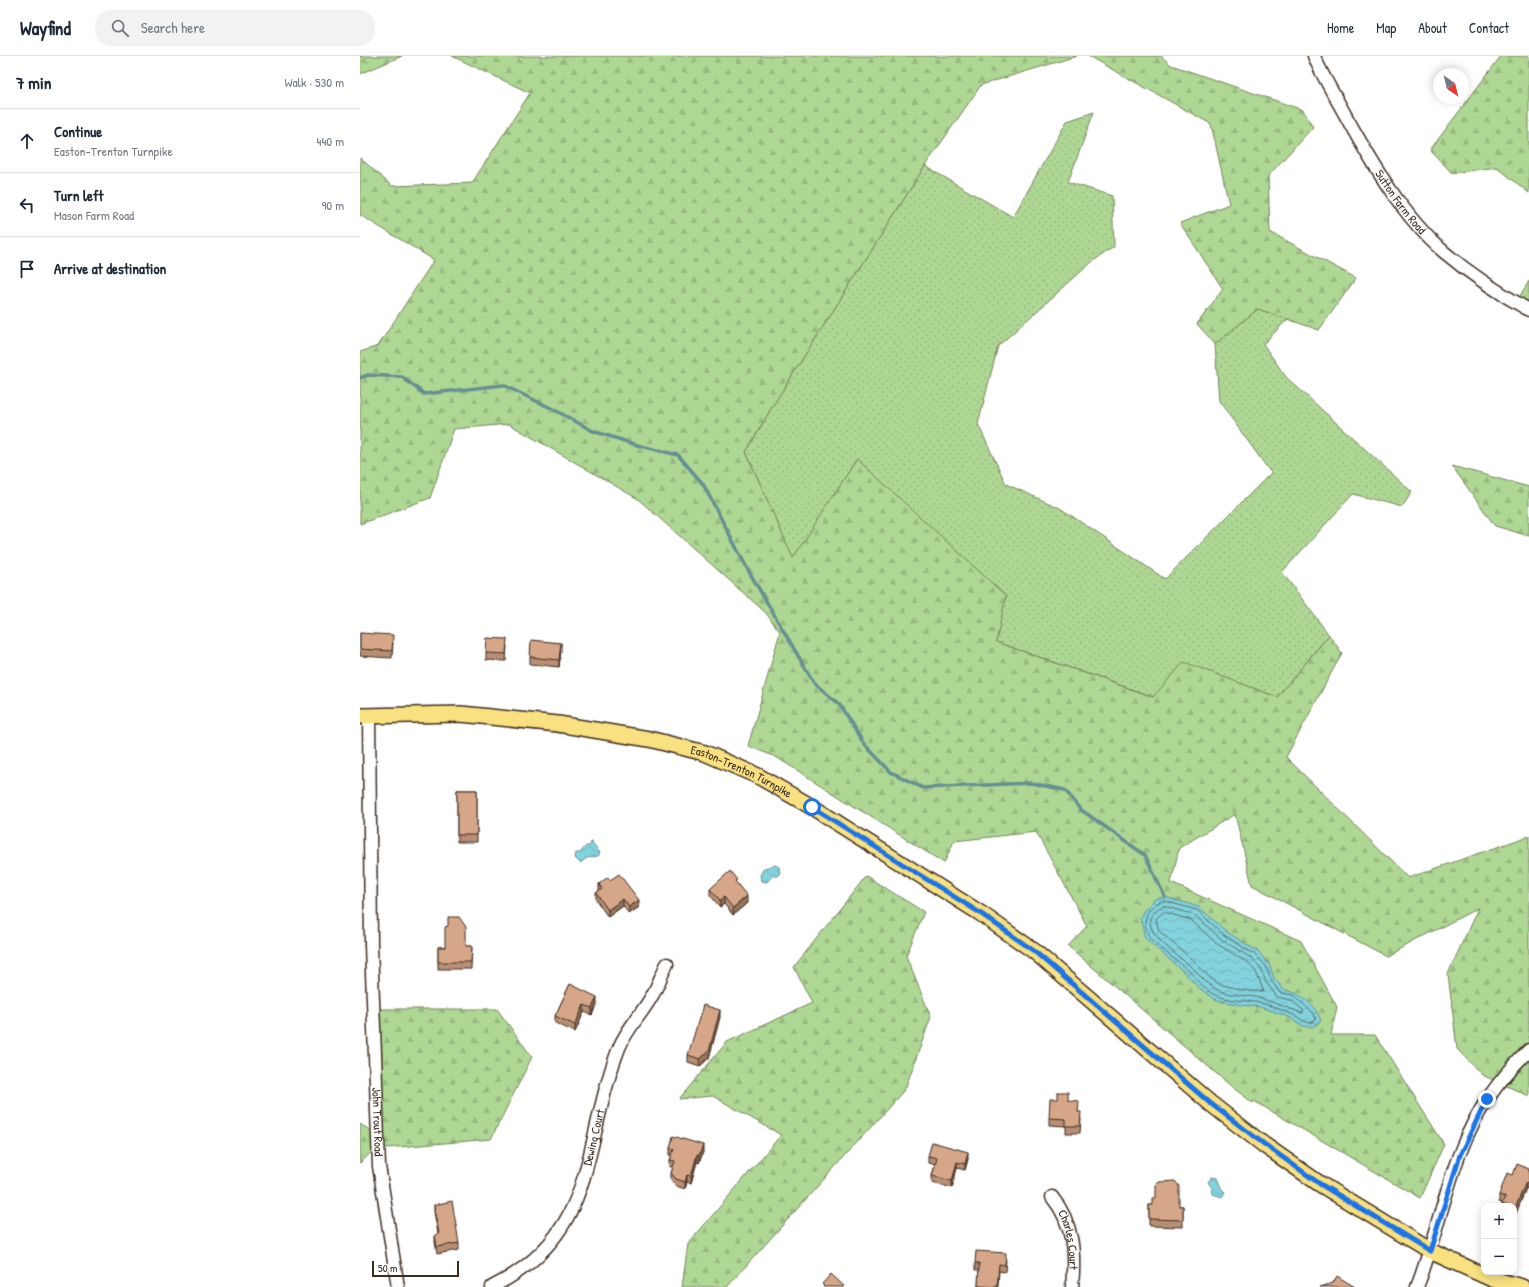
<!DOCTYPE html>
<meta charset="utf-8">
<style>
body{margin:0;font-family:"Patrick Hand",sans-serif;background:#f2f2f3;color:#1f2937}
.controls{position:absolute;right:12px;bottom:12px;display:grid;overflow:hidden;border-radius:8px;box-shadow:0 2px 10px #0003}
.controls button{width:36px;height:36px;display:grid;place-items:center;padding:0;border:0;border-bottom:1px solid #e0e1e3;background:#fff;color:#1f2937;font:20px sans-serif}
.compass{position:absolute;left:1073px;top:12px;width:36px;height:36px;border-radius:50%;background:#fff;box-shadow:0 2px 10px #0003;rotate:145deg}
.scale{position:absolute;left:12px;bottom:10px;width:87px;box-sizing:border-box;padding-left:4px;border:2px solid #3b2a1e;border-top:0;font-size:11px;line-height:14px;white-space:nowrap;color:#3b2a1e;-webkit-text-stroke:3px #fff;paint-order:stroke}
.stop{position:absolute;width:12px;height:12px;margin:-9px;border:3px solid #1a73e8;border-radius:50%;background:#fff}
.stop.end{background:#1a73e8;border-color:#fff;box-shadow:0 1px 4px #0008}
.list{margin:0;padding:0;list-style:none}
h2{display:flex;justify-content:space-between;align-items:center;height:52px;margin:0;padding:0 16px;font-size:17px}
h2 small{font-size:13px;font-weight:400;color:#747a83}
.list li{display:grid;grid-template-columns:26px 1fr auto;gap:12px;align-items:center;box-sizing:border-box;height:64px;padding:0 16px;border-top:1px solid #e0e1e3}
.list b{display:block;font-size:15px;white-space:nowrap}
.list p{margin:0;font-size:13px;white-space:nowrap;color:#747a83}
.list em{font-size:13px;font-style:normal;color:#747a83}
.icon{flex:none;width:22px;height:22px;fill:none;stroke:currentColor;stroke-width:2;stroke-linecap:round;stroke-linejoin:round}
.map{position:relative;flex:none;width:1169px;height:1231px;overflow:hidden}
header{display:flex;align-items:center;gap:24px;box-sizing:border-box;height:56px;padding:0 20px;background:#fff;border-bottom:1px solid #e0e1e3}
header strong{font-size:19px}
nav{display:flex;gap:22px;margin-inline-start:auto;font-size:14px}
.search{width:280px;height:36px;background:#f2f2f3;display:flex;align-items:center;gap:10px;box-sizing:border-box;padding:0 14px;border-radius:16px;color:#747a83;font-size:15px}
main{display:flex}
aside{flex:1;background:#fff}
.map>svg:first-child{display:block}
.grass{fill:url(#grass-dots);stroke:#748059}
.forest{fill:url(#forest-firs);stroke:#748059}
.water{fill:url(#water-waves);stroke:#668f91}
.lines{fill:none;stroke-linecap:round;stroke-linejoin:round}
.shore{stroke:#586e6b;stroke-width:1}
.stream{stroke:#668f91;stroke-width:3.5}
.minor-casing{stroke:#3b2a1e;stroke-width:15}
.major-casing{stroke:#3b2a1e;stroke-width:18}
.minor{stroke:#fff;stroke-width:12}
.major{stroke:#f9e181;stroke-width:15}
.wall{fill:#b88f75;stroke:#3b2a1e}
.shaded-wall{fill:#96745f;stroke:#3b2a1e}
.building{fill:#d6a688;stroke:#3b2a1e}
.route{stroke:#1a73e8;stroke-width:5}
.labels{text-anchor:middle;stroke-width:3.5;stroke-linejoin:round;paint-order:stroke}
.street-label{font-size:12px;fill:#3b2a1e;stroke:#fff}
</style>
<header>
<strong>Wayfind</strong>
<div class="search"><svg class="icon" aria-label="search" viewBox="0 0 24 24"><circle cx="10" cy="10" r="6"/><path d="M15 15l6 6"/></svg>Search here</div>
<nav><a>Home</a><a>Map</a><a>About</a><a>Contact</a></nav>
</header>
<main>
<aside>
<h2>7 min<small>Walk · 530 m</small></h2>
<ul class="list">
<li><svg class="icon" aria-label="ahead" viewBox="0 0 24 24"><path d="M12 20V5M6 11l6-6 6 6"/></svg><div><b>Continue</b><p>Easton-Trenton Turnpike</p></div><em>440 m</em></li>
<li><svg class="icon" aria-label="left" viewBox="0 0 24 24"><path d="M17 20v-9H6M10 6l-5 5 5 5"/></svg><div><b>Turn left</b><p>Mason Farm Road</p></div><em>90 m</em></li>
<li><svg class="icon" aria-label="arrive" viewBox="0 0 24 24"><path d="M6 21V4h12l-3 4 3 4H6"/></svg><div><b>Arrive at destination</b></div></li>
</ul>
</aside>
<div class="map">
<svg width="1169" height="1231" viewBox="0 0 1169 1231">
<defs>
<pattern id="grass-dots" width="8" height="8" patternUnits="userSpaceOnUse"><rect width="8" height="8" fill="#aed794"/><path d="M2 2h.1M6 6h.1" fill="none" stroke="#97b97f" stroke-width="1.8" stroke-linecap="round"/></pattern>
<pattern id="forest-firs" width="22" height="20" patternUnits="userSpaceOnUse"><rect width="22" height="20" fill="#aed794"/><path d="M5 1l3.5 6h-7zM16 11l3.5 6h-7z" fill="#97b97f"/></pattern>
<pattern id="water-waves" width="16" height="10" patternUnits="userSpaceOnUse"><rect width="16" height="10" fill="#83d3de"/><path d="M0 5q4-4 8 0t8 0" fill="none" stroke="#72b5be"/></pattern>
</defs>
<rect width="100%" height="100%" fill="#fff"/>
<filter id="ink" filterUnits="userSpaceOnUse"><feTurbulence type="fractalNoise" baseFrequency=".025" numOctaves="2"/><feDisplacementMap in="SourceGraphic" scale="8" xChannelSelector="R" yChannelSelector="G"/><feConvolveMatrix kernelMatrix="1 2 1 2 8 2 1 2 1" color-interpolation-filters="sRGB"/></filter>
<g filter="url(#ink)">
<path class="grass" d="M 734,56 L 708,126 L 752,140 L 754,191 L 733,205 L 638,290 L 618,368 L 646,428 L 700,452 L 805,523 L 911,417 L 859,345 L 855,288 L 898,253 L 928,263 L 903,288 L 926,321 L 1052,436 L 1042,451 L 993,438 L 922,516 L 969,579 L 917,641 L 824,607 L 794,641 L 636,586 L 497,403 L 433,503 L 386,396 L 412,351 L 565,110 L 653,161 L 707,65 Z"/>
<path class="forest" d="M 0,0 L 42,0 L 0,18 Z
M 92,0 L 717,0 L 621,29 L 565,110 L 412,351 L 386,396 L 433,502 L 497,403 L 646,540 L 636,586 L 793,641 L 824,606 L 917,641 L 969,579 L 982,597 L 926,701 L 1048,822 L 1169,780 L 1169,1040 L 1122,1019 L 1097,993 L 1088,918 L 1118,852 L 1026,900 L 892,829 L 875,758 L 819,792 L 811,827 L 941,885 L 977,951 L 971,979 L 1015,979 L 1084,1088 L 1060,1142 L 894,1045 L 893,1047 L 872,1031 L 708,890 L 727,870 L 676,776 L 594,785 L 584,807 L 416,701 L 388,690 L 420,576 L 406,557 L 278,443 L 149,368 L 94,373 L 70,442 L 0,468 L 0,296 L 18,290 L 74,204 L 0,159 L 0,102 L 32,130 L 112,127 L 170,37 Z
M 728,0 L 801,0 L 811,9 L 943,54 L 953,71 L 908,120 L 910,176 L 996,222 L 959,274 L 898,253 L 855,288 L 837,268 L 863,233 L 820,167 L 869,148 L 851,68 Z
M 1141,0 L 1169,0 L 1169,137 L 1137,111 L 1092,117 L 1070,94 Z
M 1169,225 L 1169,261 L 1155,248 Z
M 1092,410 L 1169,431 L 1169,480 L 1135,470 Z
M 506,820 L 564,856 L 546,900 L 571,961 L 545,1033 L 367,1231 L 322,1231 L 328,1188 L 421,1079 L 353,1040 L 319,1043 L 367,986 L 452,947 L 434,911 Z
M 11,953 L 137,953 L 172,1001 L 131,1083 L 15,1093 L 0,1107 L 0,1068 L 13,1076 Z"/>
<path class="water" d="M 231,786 L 232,786 L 240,797 L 238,800 L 227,802 L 220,807 L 215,802 L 216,797 L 220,797 L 226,790 L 230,790 Z
M 415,809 L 419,811 L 420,817 L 417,820 L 412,820 L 407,826 L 401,825 L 400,819 L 404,812 Z
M 805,841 L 839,851 L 867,876 L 897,895 L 909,908 L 914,922 L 924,934 C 940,936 956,949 961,965 L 953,971 L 943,970 L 929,961 L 900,951 L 880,949 L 854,943 L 838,931 L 826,918 L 785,882 L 780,862 L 784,854 L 795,843 Z
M 852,1121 L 857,1122 L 861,1132 L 865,1136 L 862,1141 L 853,1138 L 852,1132 L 848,1126 Z"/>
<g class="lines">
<path class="shore" d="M 804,845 L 837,854 L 864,879 L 894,898 L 906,910 L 911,924 L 920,937 L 934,939 L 954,958 L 956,964 L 951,967 C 942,966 938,960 929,957 C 920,953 910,949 900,947 C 886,944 869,945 855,939 C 844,934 837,923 828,914 C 818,905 795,890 789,880 C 780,865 788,848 804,845 Z
M 804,850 L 835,859 L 861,883 L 891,902 L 901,913 L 906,926 L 917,941 L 931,944 L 943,954 L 943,957 C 941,957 909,945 903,943 C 889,938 870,941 856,933 C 845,927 838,917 829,909 C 818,899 777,873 794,856 C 797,853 799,851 804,850 Z
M 804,856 L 831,864 L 857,888 L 888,907 L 896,916 L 904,936 L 882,934 L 859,928 L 848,920 L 836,907 L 799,875 L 796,863 Z"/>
<path class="stream" d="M 0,322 L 8,319 L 42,321 L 64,338 L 143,329 L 191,352 L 233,375 L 277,389 L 318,399 L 343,428 L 388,514 L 454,627 L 479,648 L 504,688 L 531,716 L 563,732 L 671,727 L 705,734 L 720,753 L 785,799 L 805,841"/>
<g class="minor-casing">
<g id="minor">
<path id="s1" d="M 954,0 C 963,22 977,43 988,64 C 1013,109 1045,163 1084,196 C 1110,218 1139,237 1169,254"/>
<path id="s2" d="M 9,659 L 11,889 L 19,1110 L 38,1231"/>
<path id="s3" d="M 692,1141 C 714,1168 715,1198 712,1231"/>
<path id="s4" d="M 132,1231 C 240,1177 221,1089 259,992 C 267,972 283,957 293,938 C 298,929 302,918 307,908"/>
<path d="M 1057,1231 C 1082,1168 1090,1094 1131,1038 C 1142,1022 1155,1008 1169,994"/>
</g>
</g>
<g class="major-casing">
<g id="major">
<path id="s5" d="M 0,660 L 101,658 L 198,668 L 289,683 L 345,697 L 398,720 L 452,751 L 620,857 L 674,895 L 850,1047 L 904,1089 L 960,1128 L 1070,1195 L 1132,1223 L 1162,1231"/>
</g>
</g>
<use href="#minor" class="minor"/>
<use href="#major" class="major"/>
</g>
<path class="wall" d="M 0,577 L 33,586 L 32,602 L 0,600 Z
M 147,590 L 146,605 L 126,604 L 126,597 Z
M 201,594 L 199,611 L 170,608 L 170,601 Z
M 97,734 L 117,734 L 117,786 L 97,786 Z
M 250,824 L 279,851 L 269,858 L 263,850 L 248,861 L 236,844 L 236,837 L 239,835 L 239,828 Z
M 377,828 L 387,847 L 373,859 L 364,848 L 360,851 L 350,839 L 350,833 Z
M 112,890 L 111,913 L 78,913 L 78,891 Z
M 210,928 L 237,947 L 232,959 L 224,956 L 215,976 L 195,967 L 195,960 Z
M 360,961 L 349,1002 L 340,1010 L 328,1006 L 328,999 Z
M 708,1044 L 719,1056 L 721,1063 L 720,1077 L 706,1077 L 706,1070 L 689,1069 L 689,1062 Z
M 310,1092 L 343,1096 L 339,1107 L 337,1106 L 331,1127 L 327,1126 L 325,1133 L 316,1130 L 311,1124 L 311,1117 L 313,1111 L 310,1111 L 310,1104 L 312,1099 L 310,1099 Z
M 568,1100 L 608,1103 L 605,1114 L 597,1112 L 592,1132 L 572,1127 L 572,1120 L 575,1108 L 568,1107 Z
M 1169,1113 L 1169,1134 L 1166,1132 L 1155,1160 L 1154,1160 L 1154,1150 L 1142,1150 L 1142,1147 L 1139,1146 L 1139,1139 L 1153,1119 Z
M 74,1149 L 99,1187 L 99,1194 L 77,1198 L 75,1186 L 75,1179 L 78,1178 L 74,1156 Z
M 789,1149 L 823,1150 L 823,1171 L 789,1170 Z
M 646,1204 L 645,1216 L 639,1215 L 638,1231 L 618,1231 L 619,1214 L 615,1214 L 615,1207 Z"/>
<path class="shaded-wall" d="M 201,587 L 201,594 L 199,611 L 199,604 Z
M 387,840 L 387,847 L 373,859 L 373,852 Z
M 364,841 L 364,848 L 360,851 L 360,844 Z
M 263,843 L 263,850 L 248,861 L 248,854 Z
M 279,844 L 279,851 L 269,858 L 269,851 Z
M 237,941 L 237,947 L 232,959 L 232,952 Z
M 224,949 L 224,956 L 215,976 L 215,969 Z
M 360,954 L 360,961 L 349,1002 L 340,1010 L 340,1003 Z
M 343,1089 L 343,1096 L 339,1107 L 339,1100 Z
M 608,1096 L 608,1103 L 605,1114 L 605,1108 Z
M 337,1099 L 337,1106 L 331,1127 L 331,1120 Z
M 597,1106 L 597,1112 L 592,1132 L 592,1125 Z
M 327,1119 L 327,1126 L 325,1133 L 325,1126 Z
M 1166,1126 L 1166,1132 L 1155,1160 L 1155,1153 Z"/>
<path class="building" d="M 0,577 L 33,579 L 32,595 L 0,593 Z
M 127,582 L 147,583 L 146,598 L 126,597 Z
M 171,584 L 201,587 L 199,604 L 170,601 Z
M 97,734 L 117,734 L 117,779 L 97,779 Z
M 370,815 L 377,824 L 375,825 L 387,840 L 373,852 L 364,841 L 360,844 L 350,833 Z
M 259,818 L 279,844 L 269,851 L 263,843 L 248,854 L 236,837 L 242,833 L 239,828 L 248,821 L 250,824 Z
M 88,861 L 99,861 L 106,871 L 106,890 L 112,890 L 111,906 L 78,906 L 78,891 L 85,891 L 85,871 L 88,870 Z
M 210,928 L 237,941 L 232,952 L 224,949 L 215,969 L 195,960 Z
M 343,949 L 360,954 L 349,995 L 340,1003 L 328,999 Z
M 698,1036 L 708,1036 L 708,1044 L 719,1045 L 718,1056 L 721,1056 L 720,1070 L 706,1070 L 706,1063 L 689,1062 L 690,1043 L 698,1043 Z
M 313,1080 L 343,1089 L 339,1100 L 337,1099 L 331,1120 L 327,1119 L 325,1126 L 316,1123 L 311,1117 L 315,1105 L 310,1104 L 314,1093 L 310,1092 Z
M 572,1086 L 608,1096 L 605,1108 L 597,1106 L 592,1125 L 572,1120 L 577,1102 L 568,1100 Z
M 1157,1108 L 1169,1113 L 1169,1127 L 1166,1126 L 1155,1153 L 1154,1153 L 1154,1150 L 1147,1150 L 1142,1148 L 1145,1141 L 1139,1139 L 1147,1117 L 1153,1119 Z
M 815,1125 L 819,1130 L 819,1150 L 823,1150 L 823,1164 L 789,1163 L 789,1149 L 793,1149 L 793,1142 L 796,1142 L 796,1129 L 799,1126 Z
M 92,1145 L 99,1187 L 77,1191 L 75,1179 L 79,1178 L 74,1149 Z
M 616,1195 L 646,1197 L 645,1209 L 639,1208 L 637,1231 L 618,1230 L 619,1207 L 615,1207 Z
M 471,1218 L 485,1231 L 463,1231 L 464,1230 L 462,1228 Z
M 977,1220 L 995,1231 L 960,1231 L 973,1227 Z"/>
</g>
<g class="lines" filter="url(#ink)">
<path class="route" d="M 452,751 L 620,857 L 674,895 L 850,1047 L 904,1088 L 960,1128 L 1070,1195 L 1100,1099 L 1127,1043"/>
</g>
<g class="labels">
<g class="street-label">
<text dy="4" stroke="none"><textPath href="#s1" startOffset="170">Sutton Farm Road</textPath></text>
<text dy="4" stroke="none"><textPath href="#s5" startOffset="389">Easton-Trenton Turnpike</textPath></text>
<text dy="4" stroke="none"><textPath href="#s2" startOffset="407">John Trout Road</textPath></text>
<text dy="4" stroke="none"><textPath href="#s4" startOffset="189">Dewing Court</textPath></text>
<text dy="4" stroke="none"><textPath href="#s3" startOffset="47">Charles Court</textPath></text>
</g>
</g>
</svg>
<div class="controls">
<button>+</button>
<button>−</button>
</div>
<svg class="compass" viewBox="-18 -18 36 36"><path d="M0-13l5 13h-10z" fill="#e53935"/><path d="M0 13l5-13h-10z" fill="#747a83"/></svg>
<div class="scale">50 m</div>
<div class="stop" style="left:452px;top:751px"></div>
<div class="stop end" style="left:1127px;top:1043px"></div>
</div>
</main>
